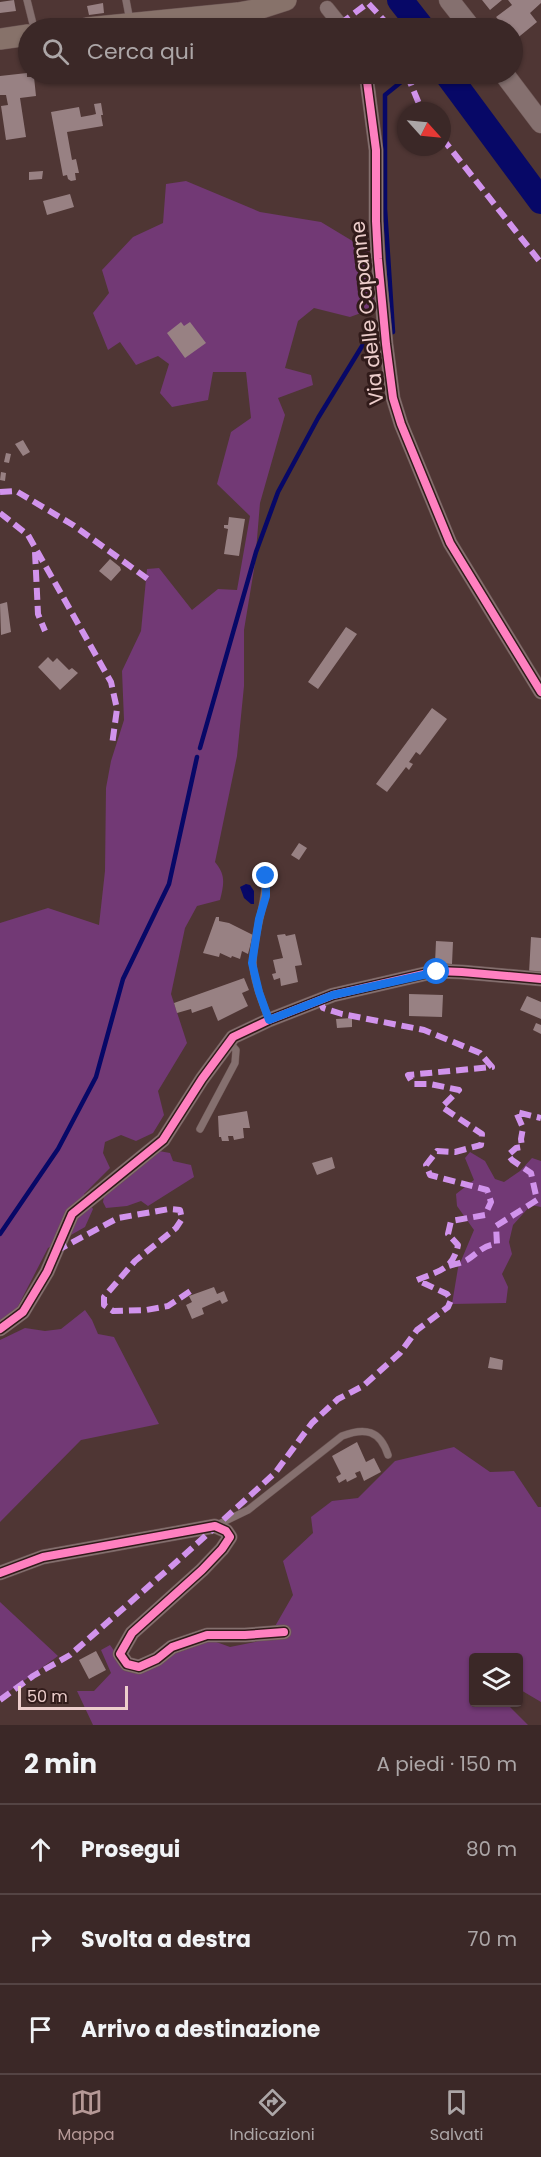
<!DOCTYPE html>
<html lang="it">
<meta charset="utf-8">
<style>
body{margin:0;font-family:Poppins,sans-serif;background:#42302f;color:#f1f3f6}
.controls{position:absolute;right:18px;bottom:18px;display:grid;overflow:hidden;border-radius:6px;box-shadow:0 2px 4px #0004}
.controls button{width:54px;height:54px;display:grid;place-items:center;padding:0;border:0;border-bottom:2px solid #544444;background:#3b2827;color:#f1f3f6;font:30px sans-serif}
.compass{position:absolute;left:397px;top:102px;width:54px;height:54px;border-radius:50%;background:#3b2827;box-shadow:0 2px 4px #0004;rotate:117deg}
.scale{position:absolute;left:18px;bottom:15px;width:110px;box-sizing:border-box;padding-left:6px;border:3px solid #edcecc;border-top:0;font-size:16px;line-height:21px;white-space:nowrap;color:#edcecc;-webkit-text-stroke:4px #311b1a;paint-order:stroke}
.stop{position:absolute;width:18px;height:18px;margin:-14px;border:4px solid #1a73e8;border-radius:50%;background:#fff}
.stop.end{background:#1a73e8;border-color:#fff;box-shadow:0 2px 6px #0008}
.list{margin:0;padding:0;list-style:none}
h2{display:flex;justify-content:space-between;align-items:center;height:78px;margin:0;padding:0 24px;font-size:26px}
h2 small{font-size:20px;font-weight:400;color:#aca6a7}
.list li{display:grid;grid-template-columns:39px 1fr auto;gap:18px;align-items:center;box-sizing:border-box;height:90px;padding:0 24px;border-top:2px solid #544444}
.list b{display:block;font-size:22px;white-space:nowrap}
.list em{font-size:20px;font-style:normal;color:#aca6a7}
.icon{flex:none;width:33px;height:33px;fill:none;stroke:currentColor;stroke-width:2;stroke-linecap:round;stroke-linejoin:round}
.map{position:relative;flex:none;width:541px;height:1725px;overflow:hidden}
.search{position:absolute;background:#3b2827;box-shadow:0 2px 4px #0004;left:18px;right:18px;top:18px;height:66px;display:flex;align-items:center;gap:15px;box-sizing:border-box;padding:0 21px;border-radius:33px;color:#aca6a7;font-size:22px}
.sheet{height:348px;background:#3b2827}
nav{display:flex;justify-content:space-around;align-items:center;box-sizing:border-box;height:84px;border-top:2px solid #544444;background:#3b2827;font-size:16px;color:#aca6a7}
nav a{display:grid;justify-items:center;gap:3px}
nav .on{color:#b69997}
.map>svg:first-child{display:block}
.green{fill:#723975}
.water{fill:#070867}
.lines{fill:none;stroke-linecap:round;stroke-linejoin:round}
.stream{stroke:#070867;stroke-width:4.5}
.river{stroke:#070867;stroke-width:26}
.building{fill:#988183}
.service-casing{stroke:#6b5453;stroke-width:8}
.minor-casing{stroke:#6b5453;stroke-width:15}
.secondary-casing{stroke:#6b5453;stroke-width:21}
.primary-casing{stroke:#6b5453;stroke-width:22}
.service{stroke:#85706f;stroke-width:7}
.minor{stroke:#85706f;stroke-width:14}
.secondary{stroke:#85706f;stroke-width:20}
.primary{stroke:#87726a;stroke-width:21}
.quiet{stroke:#d193ec;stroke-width:6;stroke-dasharray:12 6;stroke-linecap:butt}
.cycleway-casing{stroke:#311b1a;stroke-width:11}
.cycleway{stroke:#ff80c0;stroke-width:8}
.route{stroke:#1a73e8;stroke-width:8}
.labels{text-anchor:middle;stroke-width:6;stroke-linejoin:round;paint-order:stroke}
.street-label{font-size:20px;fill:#edcecc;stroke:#311b1a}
</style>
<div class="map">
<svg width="541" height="1725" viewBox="0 0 541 1725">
<rect width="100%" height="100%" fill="#4f3634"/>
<path class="green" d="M 186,181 L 260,212 L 321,222 L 369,251 L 366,287 L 375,296 L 372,309 L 350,317 L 314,308 L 298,321 L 285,368 L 311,375 L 313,385 L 278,398 L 285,415 L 260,503 L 255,563 L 244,630 L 244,686 L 237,756 L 215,862 C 226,875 224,884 220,900 L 197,906 L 185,928 L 171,994 L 187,1043 L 158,1091 L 164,1115 L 153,1133 L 136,1141 L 121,1135 L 105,1142 L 103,1153 L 110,1168 L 84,1194 L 93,1209 L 85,1227 L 48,1248 L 14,1314 L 0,1323 L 0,923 L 48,908 L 99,925 L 105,871 L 106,788 L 111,761 L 124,720 L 122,671 L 141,631 L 147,569 L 159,568 L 192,610 L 218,589 L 237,590 L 250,516 L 217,484 L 231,432 L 251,418 L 246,372 L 213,372 L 208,400 L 172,407 L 160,393 L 169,364 L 158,356 L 136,365 L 120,342 L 108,350 L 93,313 L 109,293 L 102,270 L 133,237 L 163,223 L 166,184 Z
M 159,1151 L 170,1153 L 173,1161 L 191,1165 L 194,1177 L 148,1206 L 141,1201 L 127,1206 L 106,1208 L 103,1202 L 106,1183 Z
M 470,1152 L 485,1161 L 495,1179 L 504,1182 L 520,1171 L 532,1158 L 541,1161 L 541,1207 L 531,1205 L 513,1225 L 509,1242 L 512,1254 L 502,1274 L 508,1287 L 506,1303 L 452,1304 L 458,1268 L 474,1230 L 457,1206 L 456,1194 L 474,1180 L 465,1158 Z
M 85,1310 L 92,1320 L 98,1334 L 114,1337 L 159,1424 L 81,1440 L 0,1522 L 0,1340 L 25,1328 L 45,1331 L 61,1329 Z
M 454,1447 L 490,1472 L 514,1471 L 538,1507 L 541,1507 L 541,1702 L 519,1689 L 518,1658 L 474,1658 L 474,1702 L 506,1703 L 528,1725 L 93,1725 L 77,1691 L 94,1691 L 111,1673 L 101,1650 L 110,1645 L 128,1670 L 208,1639 L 230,1647 L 255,1642 L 270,1635 L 293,1595 L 283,1561 L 313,1533 L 311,1517 L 332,1501 L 358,1498 L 395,1461 Z
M 0,1602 L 58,1656 L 0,1698 Z"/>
<path class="water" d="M 246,884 L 250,885 L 254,891 L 254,904 L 251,904 L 244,898 L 240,887 Z"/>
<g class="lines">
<path class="stream" d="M 200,748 L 256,552 L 278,492 L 318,418 L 367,338 L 393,332 L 385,209 L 385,95 L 411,74
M 0,1234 L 58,1149 L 96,1077 L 123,979 L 169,884 L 197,757"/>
<path class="river" d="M 400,0 L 422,28
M 447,74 L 541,201"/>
</g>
<path class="building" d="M 14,0 L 16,11 L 0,13 L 0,2 Z
M 482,0 L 502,0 L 490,10 Z
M 508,0 L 541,0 L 541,3 L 530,13 L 537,22 L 515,40 L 512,37 L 512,28 L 506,28 L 496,17 L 512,5 Z
M 103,3 L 104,13 L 89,15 L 87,6 Z
M 27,73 L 27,77 L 34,77 L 36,96 L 20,98 L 26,137 L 6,140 L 1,106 L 8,105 L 6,95 L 0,95 L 0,76 Z
M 101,103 L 103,115 L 101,115 L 103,126 L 67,132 L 72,160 L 76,159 L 79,173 L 75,173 L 76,180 L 71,181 L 68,179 L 67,175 L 63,176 L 51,112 L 79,107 L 81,117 L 92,115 L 96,114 L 94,104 Z
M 43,171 L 42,179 L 29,180 L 29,172 Z
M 70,194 L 74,207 L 47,215 L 43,201 Z
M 181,322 L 184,326 L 190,322 L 206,343 L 185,358 L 167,333 Z
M 23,440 L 30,452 L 23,456 L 15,444 Z
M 6,453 L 11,454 L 9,463 L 4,462 Z
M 1,472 L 6,473 L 5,481 L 0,480 Z
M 229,517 L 245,519 L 239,556 L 224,554 L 228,529 L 224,528 L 224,525 L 228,525 Z
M 110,559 L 120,567 L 121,570 L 111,581 L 99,571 Z
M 7,602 L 11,632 L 1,635 L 0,604 Z
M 346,627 L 357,634 L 318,689 L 308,682 Z
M 48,657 L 53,662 L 57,658 L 69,670 L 72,668 L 78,673 L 60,690 L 38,667 Z
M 432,708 L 447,719 L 420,755 L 416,752 L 409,762 L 413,764 L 409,770 L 406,767 L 387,792 L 376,784 Z
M 299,843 L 307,848 L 299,860 L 291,855 Z
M 216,917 L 219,917 L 219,921 L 229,923 L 253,935 L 248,954 L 242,951 L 240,959 L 232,956 L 231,958 L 220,953 L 219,957 L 203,953 Z
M 285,934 L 286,936 L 295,934 L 302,965 L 295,966 L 298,982 L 281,986 L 280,978 L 274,980 L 272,974 L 276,973 L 273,960 L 283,958 L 277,935 Z
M 531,937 L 541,938 L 541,974 L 529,973 Z
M 436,941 L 453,942 L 452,964 L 435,963 Z
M 244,978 L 249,990 L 242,993 L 248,1006 L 218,1021 L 212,1006 L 192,1013 L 191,1009 L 177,1013 L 174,1003 Z
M 409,994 L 443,995 L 442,1017 L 409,1016 Z
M 527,996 L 541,1002 L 541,1019 L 520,1010 Z
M 352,1018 L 352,1027 L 337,1028 L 336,1019 Z
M 536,1023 L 541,1025 L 541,1034 L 533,1030 Z
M 247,1111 L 250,1128 L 243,1128 L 244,1138 L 234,1140 L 233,1136 L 228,1136 L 229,1141 L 222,1141 L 221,1137 L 219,1137 L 218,1116 Z
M 332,1157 L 335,1168 L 317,1175 L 312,1163 Z
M 214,1287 L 217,1294 L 224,1291 L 228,1301 L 222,1304 L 220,1300 L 202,1308 L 204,1314 L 192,1319 L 186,1305 L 192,1302 L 189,1296 Z
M 490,1357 L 503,1360 L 502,1370 L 488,1368 Z
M 357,1442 L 366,1462 L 374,1458 L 381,1472 L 364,1481 L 360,1471 L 355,1473 L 357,1477 L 347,1482 L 346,1479 L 339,1483 L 336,1477 L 341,1474 L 332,1456 Z
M 96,1651 L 106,1670 L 89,1679 L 79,1660 Z"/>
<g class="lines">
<g class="service-casing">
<path id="service" d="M 27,0 L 34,28
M 126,0 L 130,21
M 266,876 C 266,905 254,931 253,960 C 252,977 263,1004 269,1020
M 200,1129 L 235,1063 L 236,1050 L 229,1042
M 215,1526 L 248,1510 L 342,1436 C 365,1427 380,1430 388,1455"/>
</g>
<g class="minor-casing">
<path id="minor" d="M 327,8 L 343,28
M 366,74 L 376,150 L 376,221 L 378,259 L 386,344 L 393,398 L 401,424 L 450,543 L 541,692
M 0,1329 L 23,1312 L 47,1272 L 72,1214 L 163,1140 L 202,1079 L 233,1037 L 269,1020 L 333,995 L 437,971 L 462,972 L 541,979
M 0,1573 L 43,1557 L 215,1526 L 226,1531 L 230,1537 L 222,1549 L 202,1570 L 132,1633 L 120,1654 L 127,1664 L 139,1667 L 157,1659 L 172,1647 L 207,1635 L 245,1635 L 284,1632"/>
</g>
<g class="secondary-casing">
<path id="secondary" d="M 449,0 L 471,28
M 504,74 L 541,123"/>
</g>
<g class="primary-casing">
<path id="primary" d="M 87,28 L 238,13 L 255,10 L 286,0
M 0,39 L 28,35"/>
</g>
<use href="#service" class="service"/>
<use href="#minor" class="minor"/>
<use href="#secondary" class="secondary"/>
<use href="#primary" class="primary"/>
<path class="quiet" d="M 340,24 L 368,3 L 391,28
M 409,74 L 410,82 L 422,111
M 442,138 L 541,263
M 0,492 L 16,491 L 73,525 L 152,582
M 0,513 L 28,535 L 111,682 L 117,709 L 112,745
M 35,552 L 38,614 L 45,631
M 56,1251 L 118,1218 L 169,1209 L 180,1210 L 182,1219 L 176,1228 L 135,1261 L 104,1297 L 104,1305 L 113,1311 L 146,1310 L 168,1306 L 195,1288
M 449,1266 C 455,1264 462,1263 467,1260 C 478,1253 483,1245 497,1244 L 496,1226 L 537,1200 L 531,1173 L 512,1160 L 508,1155 L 516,1148 L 522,1147 L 521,1139 L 523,1128 L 516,1112 L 541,1118
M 0,1700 L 33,1676 L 70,1655 L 181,1558 L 275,1473 L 312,1423 L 338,1399 L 363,1386 L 400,1353 L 417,1330 L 448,1307 L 451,1300 L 447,1294 L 417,1280 C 438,1271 453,1270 458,1245 L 448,1234 L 451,1221 L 485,1215 L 491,1202 L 487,1190 L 430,1175 L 426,1165 L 437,1151 L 455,1152 L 481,1145 L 482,1134 L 442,1107 L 459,1090 L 430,1084 L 413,1084 L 408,1075 L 492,1067 L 480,1053 L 424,1030 L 342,1014 L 323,1008 L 320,1000"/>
<g class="cycleway-casing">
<path id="cycleway" d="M 366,74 L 376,150 L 376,221 L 378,259 L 386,344 L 393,398 L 401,424 L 450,543 L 541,692
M 0,1329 L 23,1312 L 47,1272 L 72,1214 L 163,1140 L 202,1079 L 233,1037 L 269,1020 L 333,995 L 437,971 L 462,972 L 541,979
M 0,1573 L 43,1557 L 215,1526 L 226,1531 L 230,1537 L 222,1549 L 202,1570 L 132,1633 L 120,1654 L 127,1664 L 139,1667 L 157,1659 L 172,1647 L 207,1635 L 245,1635 L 284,1632"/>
</g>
<use href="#cycleway" class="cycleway"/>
</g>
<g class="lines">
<path class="route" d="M 266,876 L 266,896 L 259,919 L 252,963 L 259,992 L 269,1020 L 333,995 L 437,972"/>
</g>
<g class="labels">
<g class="street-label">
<text transform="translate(367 313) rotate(-96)" y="7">Via delle Capanne</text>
</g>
</g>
</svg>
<div class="controls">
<button><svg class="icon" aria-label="layers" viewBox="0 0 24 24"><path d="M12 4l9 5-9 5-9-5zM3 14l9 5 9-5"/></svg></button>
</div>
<svg class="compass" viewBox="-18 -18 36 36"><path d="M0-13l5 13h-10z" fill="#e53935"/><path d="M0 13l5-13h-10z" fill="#aca6a7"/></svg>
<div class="scale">50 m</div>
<div class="stop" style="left:437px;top:972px"></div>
<div class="stop end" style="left:266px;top:876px"></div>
<div class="search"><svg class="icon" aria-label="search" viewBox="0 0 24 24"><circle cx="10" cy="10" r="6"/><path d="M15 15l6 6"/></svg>Cerca qui</div>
</div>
<section class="sheet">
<h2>2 min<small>A piedi · 150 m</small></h2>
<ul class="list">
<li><svg class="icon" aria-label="ahead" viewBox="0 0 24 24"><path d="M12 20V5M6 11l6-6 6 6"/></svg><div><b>Prosegui</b></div><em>80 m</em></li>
<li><svg class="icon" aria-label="right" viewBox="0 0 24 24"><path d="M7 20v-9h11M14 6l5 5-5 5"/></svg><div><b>Svolta a destra</b></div><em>70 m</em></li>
<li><svg class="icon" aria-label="arrive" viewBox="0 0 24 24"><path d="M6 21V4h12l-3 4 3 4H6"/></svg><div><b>Arrivo a destinazione</b></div></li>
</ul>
</section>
<nav>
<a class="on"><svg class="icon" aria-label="map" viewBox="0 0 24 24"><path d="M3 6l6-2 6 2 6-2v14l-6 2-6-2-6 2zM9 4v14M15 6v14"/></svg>Mappa</a>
<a><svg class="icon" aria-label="directions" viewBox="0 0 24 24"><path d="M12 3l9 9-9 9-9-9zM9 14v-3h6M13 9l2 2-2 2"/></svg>Indicazioni</a>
<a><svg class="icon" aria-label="saved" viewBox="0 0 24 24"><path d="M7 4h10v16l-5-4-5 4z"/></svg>Salvati</a>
</nav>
